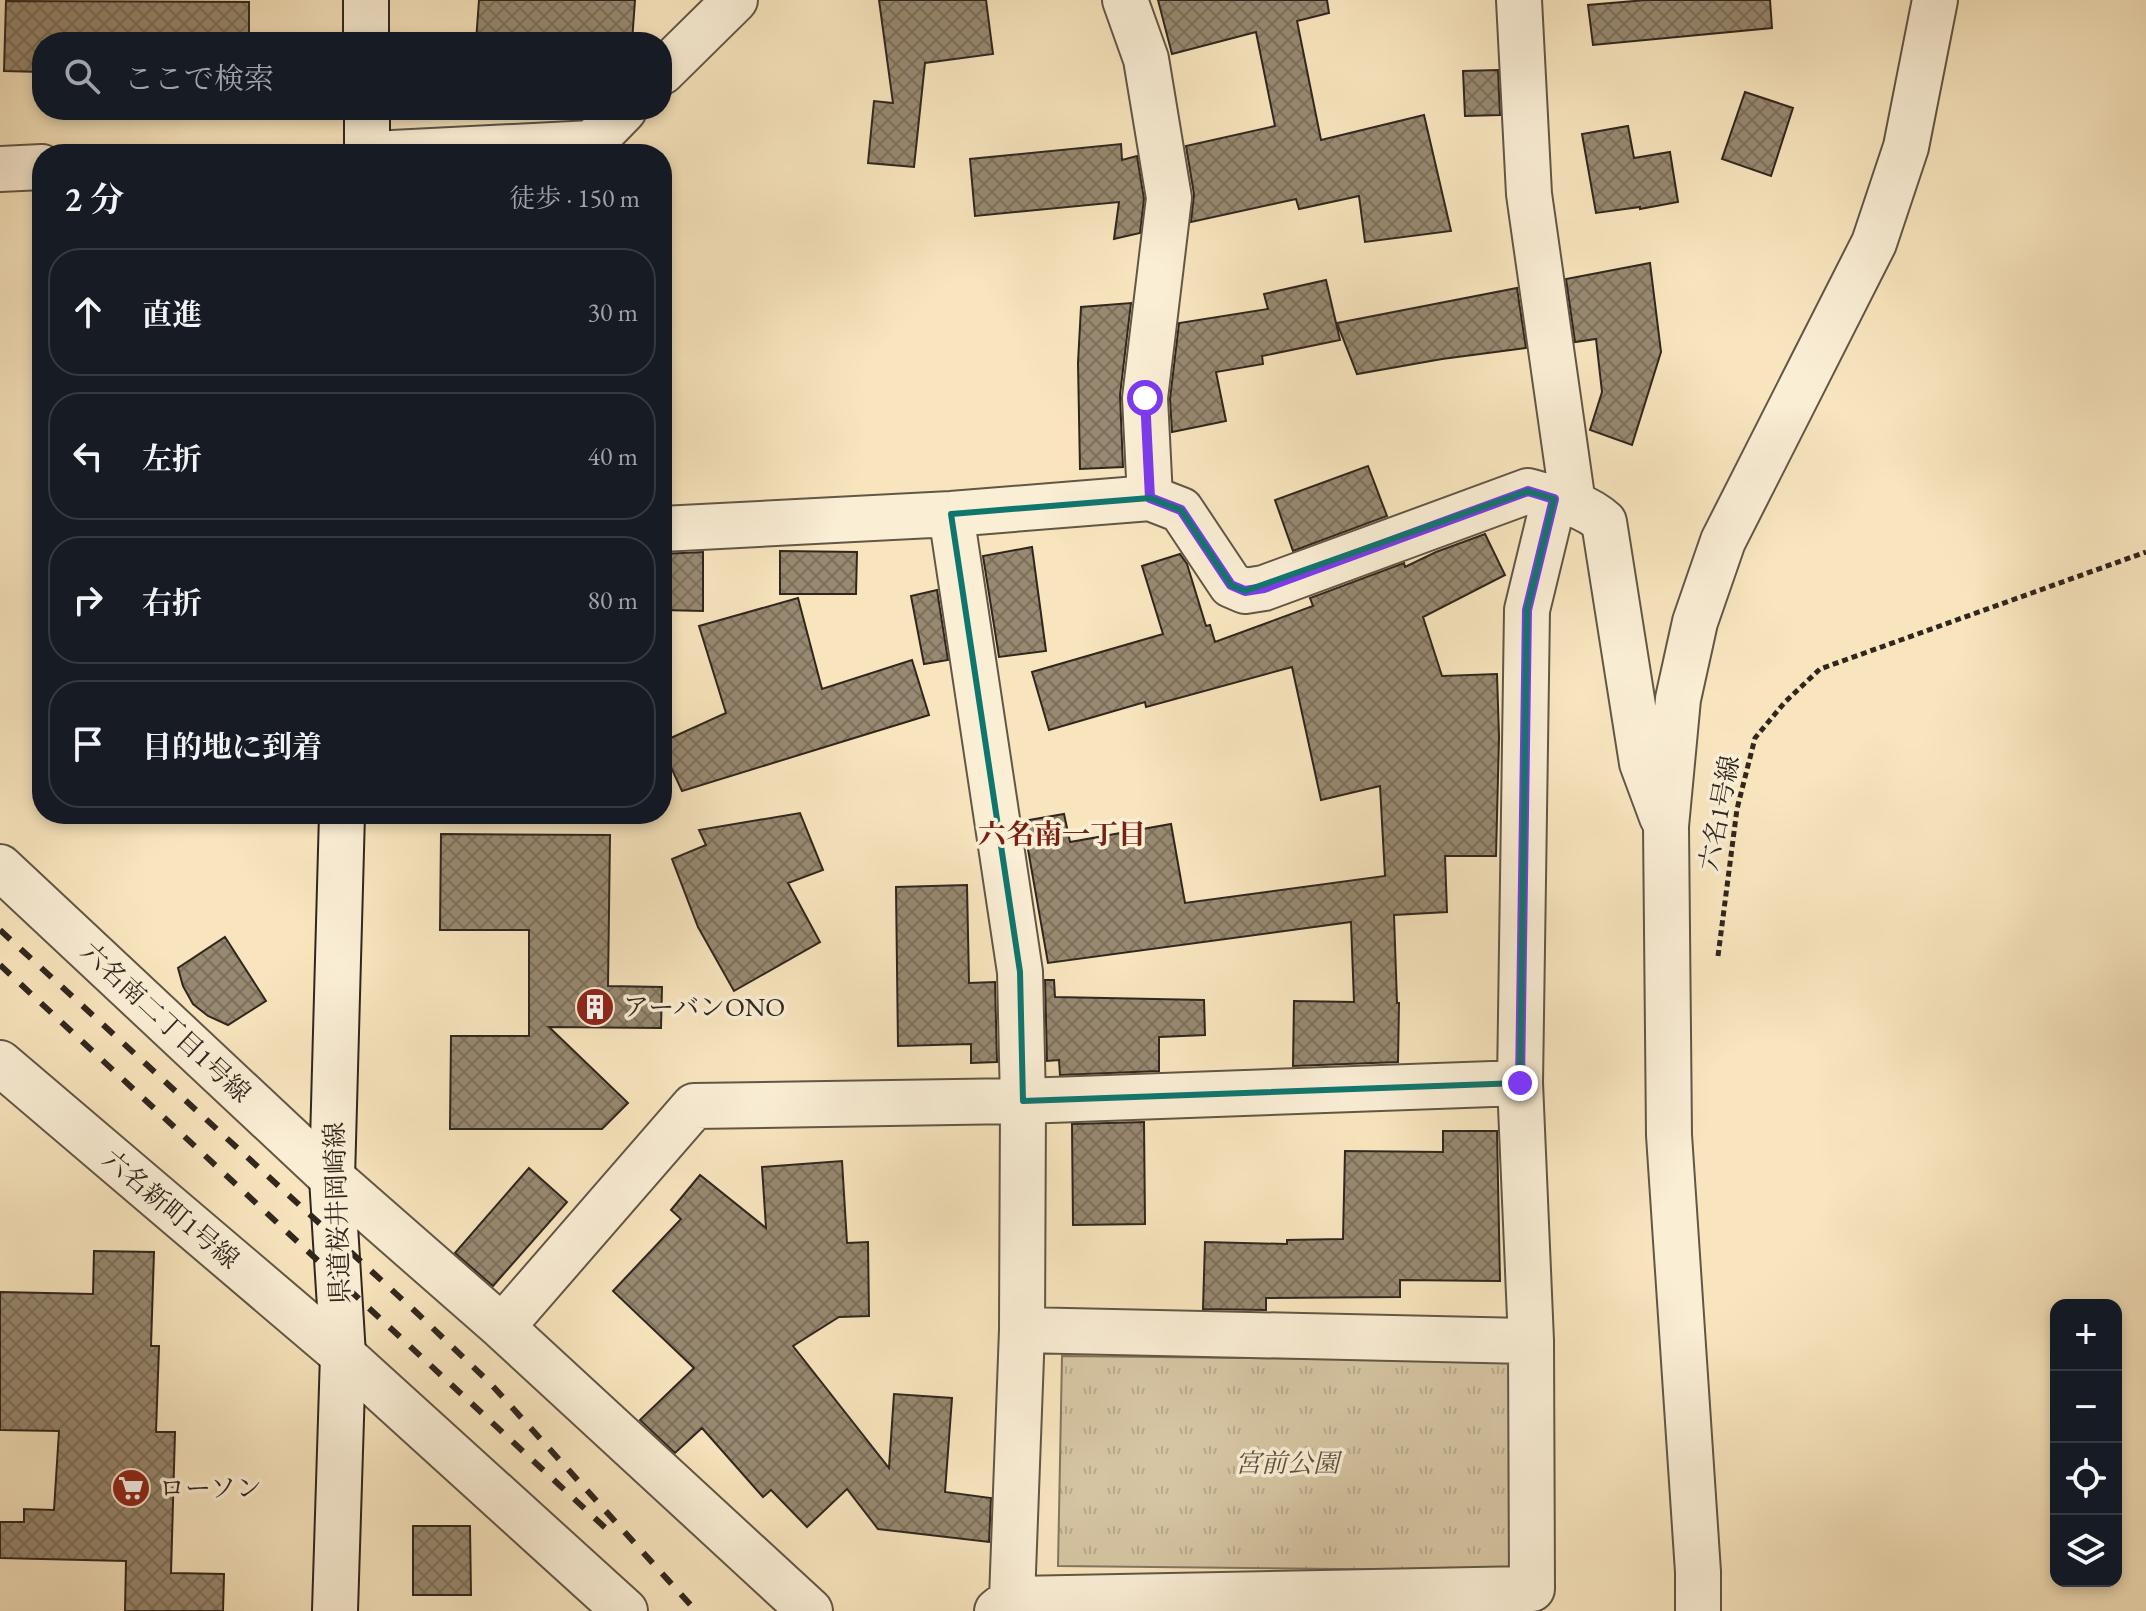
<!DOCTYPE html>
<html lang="ja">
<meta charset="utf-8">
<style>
body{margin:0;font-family:"EB Garamond","Noto Serif JP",serif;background:#20242c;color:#f1f3f6}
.controls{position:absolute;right:24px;bottom:24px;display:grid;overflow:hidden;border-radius:16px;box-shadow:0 4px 12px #0003}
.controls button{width:72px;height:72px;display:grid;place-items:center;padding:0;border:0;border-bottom:2px solid #363941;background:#171b24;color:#f1f3f6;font:40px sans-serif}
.stop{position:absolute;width:24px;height:24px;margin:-18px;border:6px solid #7c3aed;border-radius:50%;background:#fff}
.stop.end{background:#7c3aed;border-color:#fff;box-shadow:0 2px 8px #0008}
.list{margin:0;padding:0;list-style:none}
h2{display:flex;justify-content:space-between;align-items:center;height:104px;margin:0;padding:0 32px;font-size:34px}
h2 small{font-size:26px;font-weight:400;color:#9ea1a6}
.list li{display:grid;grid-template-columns:52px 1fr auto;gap:24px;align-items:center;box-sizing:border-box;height:128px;margin:0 16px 16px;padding:0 16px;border:2px solid #363941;border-radius:32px}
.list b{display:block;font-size:30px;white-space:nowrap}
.list em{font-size:26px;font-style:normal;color:#9ea1a6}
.icon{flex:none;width:44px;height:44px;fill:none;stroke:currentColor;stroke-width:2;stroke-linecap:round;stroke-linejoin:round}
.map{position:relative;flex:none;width:2146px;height:1611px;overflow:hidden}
.search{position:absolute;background:#171b24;box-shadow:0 4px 12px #0003;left:32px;top:32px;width:640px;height:88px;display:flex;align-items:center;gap:20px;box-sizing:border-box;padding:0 28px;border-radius:32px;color:#9ea1a6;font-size:30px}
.panel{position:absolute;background:#171b24;box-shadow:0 4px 12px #0003;left:32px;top:144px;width:640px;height:680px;border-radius:32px}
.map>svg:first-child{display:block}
.park{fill:url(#park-tufts);stroke:#837660;stroke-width:2}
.building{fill:url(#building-cross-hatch);stroke:#30261e;stroke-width:2}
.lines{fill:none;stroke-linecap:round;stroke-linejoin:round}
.minor-casing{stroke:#625646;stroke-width:48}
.tertiary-casing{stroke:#625646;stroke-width:48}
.secondary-casing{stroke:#30261e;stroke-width:48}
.path{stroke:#30261e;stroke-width:5;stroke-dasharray:6 4;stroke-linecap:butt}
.minor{stroke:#faeed5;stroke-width:44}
.tertiary{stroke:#faeed5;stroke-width:44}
.secondary{stroke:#faeed5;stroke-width:44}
.rail{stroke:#30261e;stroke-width:6;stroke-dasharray:14 14;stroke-linecap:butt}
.route{stroke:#7c3aed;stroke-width:10}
.marked{fill:none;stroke:#0f766e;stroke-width:6;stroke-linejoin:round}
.labels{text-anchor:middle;stroke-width:7;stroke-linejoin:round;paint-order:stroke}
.street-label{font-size:26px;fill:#30261e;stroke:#faeed5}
.poi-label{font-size:26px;fill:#30261e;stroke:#faeed5;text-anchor:start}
.park-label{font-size:26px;font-style:italic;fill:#5a4e3f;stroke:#faeed5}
.neighbourhood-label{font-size:28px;font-weight:bold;fill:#7a1f14;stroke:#faeed5}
</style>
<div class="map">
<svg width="2146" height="1611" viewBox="0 0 2146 1611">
<defs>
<pattern id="park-tufts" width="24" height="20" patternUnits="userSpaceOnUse" patternTransform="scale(2)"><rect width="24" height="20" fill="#d6c5a3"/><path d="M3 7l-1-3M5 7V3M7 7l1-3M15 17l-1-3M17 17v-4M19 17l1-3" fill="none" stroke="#b8a98c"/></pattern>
<pattern id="building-cross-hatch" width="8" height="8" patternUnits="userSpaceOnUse" patternTransform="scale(2)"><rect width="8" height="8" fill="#988971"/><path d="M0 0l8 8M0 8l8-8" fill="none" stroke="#7c705c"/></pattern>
</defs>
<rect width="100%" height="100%" fill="#f8e5be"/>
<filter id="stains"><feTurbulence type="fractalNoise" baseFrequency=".0025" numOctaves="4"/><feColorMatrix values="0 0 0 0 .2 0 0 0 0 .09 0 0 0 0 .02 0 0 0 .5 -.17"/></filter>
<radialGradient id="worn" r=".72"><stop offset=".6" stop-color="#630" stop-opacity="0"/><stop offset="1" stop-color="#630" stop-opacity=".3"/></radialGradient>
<path class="park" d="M 1062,1356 L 1516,1361 L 1513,1571 L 1058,1566 Z"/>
<path class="building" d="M 479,0 L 635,0 L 632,42 L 476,42 Z
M 879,0 L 986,0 L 993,54 L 925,63 L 914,167 L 868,163 L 874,101 L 893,103 Z
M 1158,0 L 1327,0 L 1329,13 L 1297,21 L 1321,140 L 1424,115 L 1451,231 L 1365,242 L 1359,196 L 1299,209 L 1296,199 L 1191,222 L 1194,194 L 1186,146 L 1275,126 L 1256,32 L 1172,54 Z
M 1646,0 L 1770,0 L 1772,28 L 1593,45 L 1588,5 Z
M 6,1 L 249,2 L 249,42 L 42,42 L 42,72 L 4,71 Z
M 1498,70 L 1500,115 L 1465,116 L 1463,71 Z
M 1745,92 L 1793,108 L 1771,176 L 1722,159 Z
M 1628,126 L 1634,158 L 1670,152 L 1678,202 L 1640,209 L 1640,207 L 1596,213 L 1582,134 Z
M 1121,144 L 1122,160 L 1137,156 L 1144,199 L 1140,233 L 1114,239 L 1119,202 L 975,216 L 970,159 Z
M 1650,263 L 1661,352 L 1632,445 L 1590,430 L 1602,392 L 1596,339 L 1575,342 L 1566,279 Z
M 1326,280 L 1340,340 L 1262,356 L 1263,364 L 1216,372 L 1226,421 L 1172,432 L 1170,399 L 1179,323 L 1268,309 L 1264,294 Z
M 1517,288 L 1526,348 L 1442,359 L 1357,374 L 1337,323 Z
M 1131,303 L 1120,395 L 1123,467 L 1080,469 L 1078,363 L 1081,307 Z
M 1368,466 L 1387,516 L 1293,551 L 1275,500 Z
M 1485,534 L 1505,575 L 1423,617 L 1442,676 L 1497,674 L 1499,737 L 1496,856 L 1445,856 L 1447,912 L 1394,915 L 1397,1003 L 1399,1003 L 1398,1062 L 1293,1066 L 1294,1001 L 1354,1002 L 1351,922 L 1048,963 L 1023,821 L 1064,814 L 1070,842 L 1171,824 L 1185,903 L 1385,876 L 1380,786 L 1321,800 L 1292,667 L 1146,707 L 1145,702 L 1049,730 L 1032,672 L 1163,634 L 1142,566 L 1180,554 L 1187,564 L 1206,626 L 1210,625 L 1215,642 L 1313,606 L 1310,598 L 1404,563 L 1405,567 L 1436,552 Z
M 1032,547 L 1046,651 L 999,657 L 983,556 Z
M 780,551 L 857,552 L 856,594 L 780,594 Z
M 703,552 L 703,611 L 662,610 L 662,554 Z
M 937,590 L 948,660 L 924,664 L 911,596 Z
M 798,598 L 822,689 L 912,660 L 929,715 L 682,791 L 662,748 L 662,742 L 726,713 L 699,626 Z
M 800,813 L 823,870 L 788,883 L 820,942 L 734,991 L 698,927 L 672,859 L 706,845 L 699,830 Z
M 441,834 L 610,835 L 608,986 L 662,987 L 661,1028 L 549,1027 L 628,1103 L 602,1129 L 450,1129 L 451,1036 L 529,1036 L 529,930 L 440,930 Z
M 967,885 L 969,983 L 995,982 L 997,1062 L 971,1063 L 971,1044 L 898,1046 L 896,887 Z
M 225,937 L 266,1001 L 228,1025 L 208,1016 L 193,1004 L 183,986 L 178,968 Z
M 1045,980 L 1054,980 L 1055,997 L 1204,1000 L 1205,1035 L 1159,1037 L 1159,1071 L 1060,1075 L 1059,1060 L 1047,1061 Z
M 1144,1122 L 1145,1224 L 1073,1225 L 1072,1124 Z
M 1443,1131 L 1497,1131 L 1500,1281 L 1400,1280 L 1400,1297 L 1266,1298 L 1266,1310 L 1203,1309 L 1205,1242 L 1287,1244 L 1287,1240 L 1343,1239 L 1345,1151 L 1443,1152 Z
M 842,1161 L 847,1243 L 868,1242 L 869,1316 L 839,1317 L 793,1346 L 889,1468 L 894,1394 L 952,1398 L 945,1492 L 991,1498 L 989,1542 L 878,1529 L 847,1489 L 807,1527 L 771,1490 L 763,1497 L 702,1428 L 675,1453 L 640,1420 L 694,1368 L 613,1291 L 681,1219 L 671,1210 L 700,1175 L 766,1228 L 762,1167 Z
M 529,1168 L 567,1202 L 493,1286 L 455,1253 Z
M 94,1251 L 154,1252 L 151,1346 L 159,1346 L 156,1432 L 175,1432 L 171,1573 L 224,1574 L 223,1611 L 125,1611 L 126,1561 L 0,1558 L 0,1522 L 24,1522 L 24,1509 L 54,1510 L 59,1431 L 0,1430 L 0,1292 L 93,1294 Z
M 413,1526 L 470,1526 L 471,1595 L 413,1595 Z"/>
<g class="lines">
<g class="minor-casing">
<path id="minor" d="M 1125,0 L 1146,59 L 1169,198 L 1145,398 L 1150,498
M 1519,0 L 1529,194 L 1573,504
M 662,72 L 735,0
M 372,154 L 592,143 L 624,110
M 0,169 L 42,167
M 951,514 L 1020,972 L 1023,1101 L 1022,1330 L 1012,1599
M 662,529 L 951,514 L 1150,498 L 1181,510 L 1231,585 L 1245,591 L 1264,588 L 1528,491 C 1555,499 1583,503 1604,522 L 1642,763 L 1662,817
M 0,867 L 332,1178 L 502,1327 L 810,1611
M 502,1327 L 694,1106 L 1023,1101 L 1520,1083
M 1022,1330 L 1531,1341
M 343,1355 L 625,1611
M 997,1611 L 1012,1599 L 1532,1589 L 1531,1341 L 1520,1083 L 1527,610 L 1554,499
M 1698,1611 L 1698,1572 L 1669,1135 L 1666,826 L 1678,699 L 1695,622 L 1723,541 L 1874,243 L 1906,147 L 1935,0"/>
</g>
<g class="tertiary-casing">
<path id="tertiary" d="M 0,1063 L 343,1355"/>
</g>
<g class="secondary-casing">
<path id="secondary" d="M 366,0 L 366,42
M 367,110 L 367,154
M 335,1611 L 343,1355 L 332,1178 L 342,814"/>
</g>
<path class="path" d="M 1718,956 L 1737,809 L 1755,738 L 1785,702 L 1820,669 L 2146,552"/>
<use href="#minor" class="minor"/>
<use href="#tertiary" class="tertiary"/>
<use href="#secondary" class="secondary"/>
<path class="rail" d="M 0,930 L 417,1313 L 490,1383 L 696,1611
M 0,965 L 613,1535"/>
</g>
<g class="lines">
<path class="route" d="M 1145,398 L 1150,498 L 1181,510 L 1231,585 L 1245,591 L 1264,588 L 1528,491 L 1554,499 L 1527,610 L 1520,1083"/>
</g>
<path class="marked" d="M 1528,491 L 1554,499 L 1527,610 L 1520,1083 L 1023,1101 L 1020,972 L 951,514 L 1150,498 L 1181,510 L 1231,585 L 1245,591 Z"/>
<defs>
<g id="building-disc" transform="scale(2)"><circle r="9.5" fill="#8f2418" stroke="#faeed5"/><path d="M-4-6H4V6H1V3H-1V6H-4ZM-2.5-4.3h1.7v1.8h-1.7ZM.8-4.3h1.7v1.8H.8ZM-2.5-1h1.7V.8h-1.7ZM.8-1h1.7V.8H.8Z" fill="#fff"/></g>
<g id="supermarket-disc" transform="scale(2)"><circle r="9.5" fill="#8f2418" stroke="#faeed5"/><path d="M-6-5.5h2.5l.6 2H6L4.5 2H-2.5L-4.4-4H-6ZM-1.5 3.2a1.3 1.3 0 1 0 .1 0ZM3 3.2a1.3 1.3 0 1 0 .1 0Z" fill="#fff"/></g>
</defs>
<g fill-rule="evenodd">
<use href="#building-disc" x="595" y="1007"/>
<use href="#supermarket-disc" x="131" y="1488"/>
</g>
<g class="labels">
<g class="street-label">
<text transform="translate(1719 813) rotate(-79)" y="9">六名1号線</text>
<text transform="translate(166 1022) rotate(43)" y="9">六名南二丁目1号線</text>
<text transform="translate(171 1209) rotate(40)" y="9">六名新町1号線</text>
<text transform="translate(337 1213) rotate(-92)" y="9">県道桜井岡崎線</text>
</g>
<g class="poi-label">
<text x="623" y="1016">アーバンONO</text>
<text x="159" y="1497">ローソン</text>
</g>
<g class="park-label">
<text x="1287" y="1472">宮前公園</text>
</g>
<g class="neighbourhood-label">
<text x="1062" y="844">六名南一丁目</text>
</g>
</g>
<rect width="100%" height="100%" filter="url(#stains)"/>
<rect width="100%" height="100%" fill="url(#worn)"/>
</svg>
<div class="controls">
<button>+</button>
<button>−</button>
<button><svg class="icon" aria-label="locate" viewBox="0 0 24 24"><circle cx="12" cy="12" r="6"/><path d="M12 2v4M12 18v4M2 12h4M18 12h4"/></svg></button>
<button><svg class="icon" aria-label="layers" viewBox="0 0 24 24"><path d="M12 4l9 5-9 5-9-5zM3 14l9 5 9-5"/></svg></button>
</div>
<div class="stop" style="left:1145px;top:398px"></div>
<div class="stop end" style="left:1520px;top:1083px"></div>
<div class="search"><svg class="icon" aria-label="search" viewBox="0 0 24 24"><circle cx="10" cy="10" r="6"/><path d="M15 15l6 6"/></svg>ここで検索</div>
<section class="panel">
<h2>2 分<small>徒歩 · 150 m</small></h2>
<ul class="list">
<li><svg class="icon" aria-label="ahead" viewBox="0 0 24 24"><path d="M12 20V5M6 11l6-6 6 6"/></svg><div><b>直進</b></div><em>30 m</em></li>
<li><svg class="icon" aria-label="left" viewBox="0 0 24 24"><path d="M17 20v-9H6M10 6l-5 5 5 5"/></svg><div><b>左折</b></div><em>40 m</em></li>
<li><svg class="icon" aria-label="right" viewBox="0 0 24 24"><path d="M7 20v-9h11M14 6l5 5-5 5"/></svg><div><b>右折</b></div><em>80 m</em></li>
<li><svg class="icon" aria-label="arrive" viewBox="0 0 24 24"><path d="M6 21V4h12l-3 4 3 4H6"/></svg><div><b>目的地に到着</b></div></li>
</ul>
</section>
</div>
